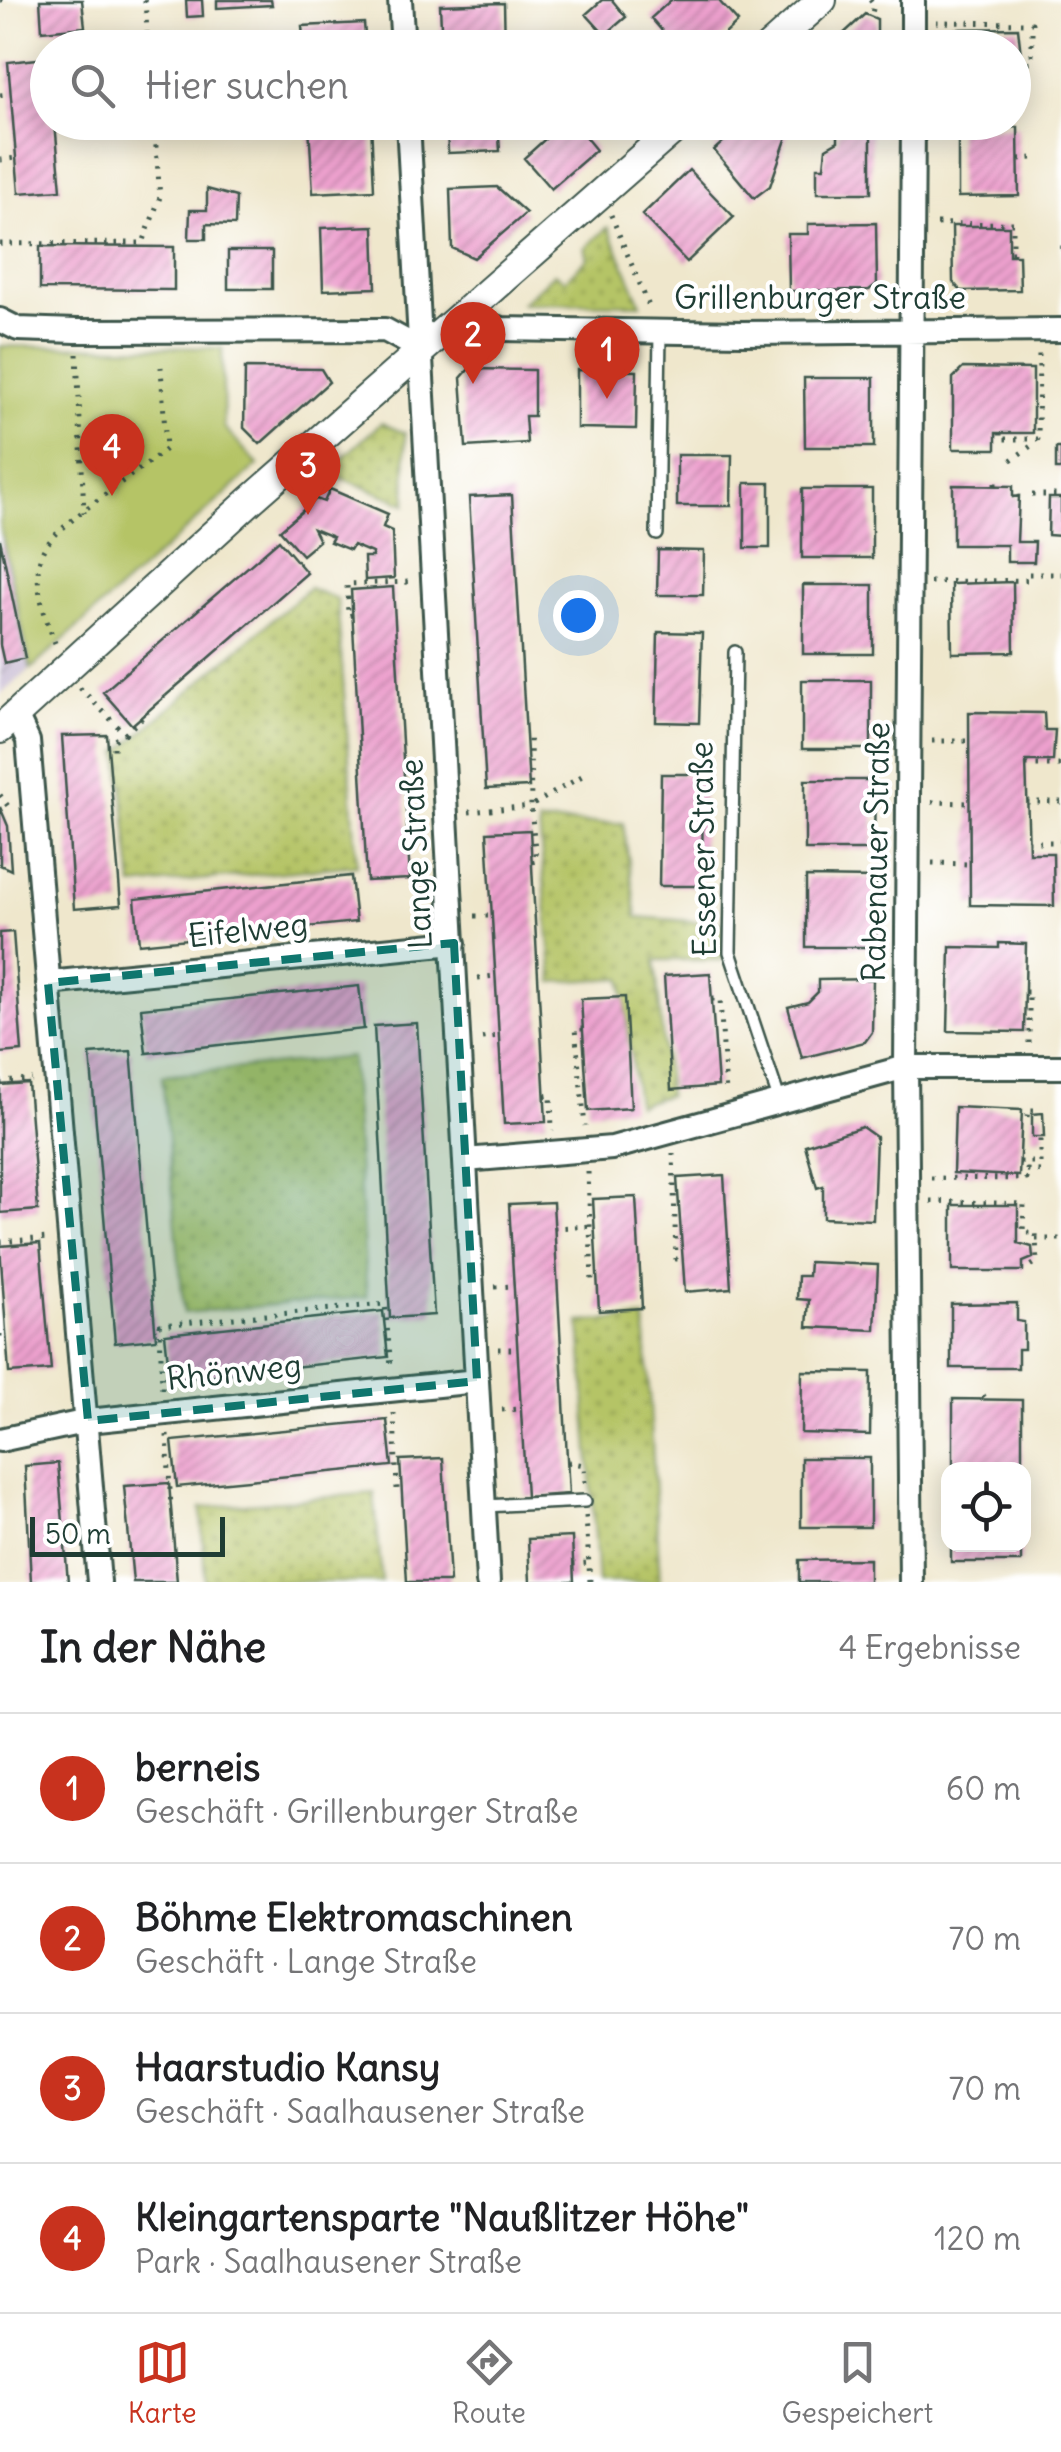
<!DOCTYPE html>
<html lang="de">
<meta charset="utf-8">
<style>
body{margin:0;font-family:Delius,sans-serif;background:#f2f2f2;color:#202124}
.controls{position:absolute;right:30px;bottom:30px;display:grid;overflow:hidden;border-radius:20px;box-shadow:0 5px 25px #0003}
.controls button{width:90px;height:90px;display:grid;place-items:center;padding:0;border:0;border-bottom:2px solid #e0e0e0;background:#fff;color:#202124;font:50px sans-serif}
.scale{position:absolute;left:30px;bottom:25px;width:195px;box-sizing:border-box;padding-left:10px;border:5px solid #1f3d34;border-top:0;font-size:28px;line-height:35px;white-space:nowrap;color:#1f3d34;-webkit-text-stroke:8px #fff;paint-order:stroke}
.you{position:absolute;left:578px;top:615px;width:35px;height:35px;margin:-25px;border:8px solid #fff;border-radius:50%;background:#1a73e8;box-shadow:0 0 0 15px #1a73e833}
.badge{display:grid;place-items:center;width:65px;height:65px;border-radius:50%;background:#c8321e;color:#fff;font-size:32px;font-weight:700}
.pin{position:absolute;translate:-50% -82px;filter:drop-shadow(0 2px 5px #0008)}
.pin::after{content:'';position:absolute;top:52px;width:35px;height:30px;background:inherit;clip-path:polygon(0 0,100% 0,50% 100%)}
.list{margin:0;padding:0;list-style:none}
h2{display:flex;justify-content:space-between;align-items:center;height:130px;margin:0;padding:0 40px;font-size:42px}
h2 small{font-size:32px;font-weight:400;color:#757577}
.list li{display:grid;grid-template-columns:65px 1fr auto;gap:30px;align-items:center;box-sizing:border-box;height:150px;padding:0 40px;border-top:2px solid #e0e0e0}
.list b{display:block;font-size:38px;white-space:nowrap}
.list p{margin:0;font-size:32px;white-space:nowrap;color:#757577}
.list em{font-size:32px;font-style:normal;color:#757577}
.icon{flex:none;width:55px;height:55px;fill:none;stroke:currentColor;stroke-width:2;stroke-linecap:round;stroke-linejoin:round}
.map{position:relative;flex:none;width:1061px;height:1582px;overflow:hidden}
.search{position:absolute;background:#fff;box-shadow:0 5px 25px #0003;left:30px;right:30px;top:30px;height:110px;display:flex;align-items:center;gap:25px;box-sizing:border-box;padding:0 35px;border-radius:55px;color:#757577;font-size:38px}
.sheet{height:730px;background:#fff}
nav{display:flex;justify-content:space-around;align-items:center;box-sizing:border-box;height:140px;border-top:2px solid #e0e0e0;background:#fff;font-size:28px;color:#757577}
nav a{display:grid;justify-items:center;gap:5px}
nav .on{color:#c8321e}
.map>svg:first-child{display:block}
.industrial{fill:url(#industrial-furrows)}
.grass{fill:url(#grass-dots);stroke:#6a804d;stroke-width:2.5}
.garden{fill:#b5c466;stroke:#6a804d;stroke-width:2.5}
.building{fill:url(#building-hatch)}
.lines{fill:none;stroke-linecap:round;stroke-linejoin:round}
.service-casing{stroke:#3e564b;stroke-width:16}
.minor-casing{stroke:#3e564b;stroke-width:28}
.tertiary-casing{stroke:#3e564b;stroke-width:32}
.path{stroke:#3e564b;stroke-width:5;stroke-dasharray:2.5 8;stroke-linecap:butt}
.service{stroke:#fff;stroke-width:11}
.minor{stroke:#fff;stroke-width:22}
.tertiary{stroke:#fff;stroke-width:28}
.marked{fill:#0f766e;fill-opacity:0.2;stroke:#0f766e;stroke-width:8;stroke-dasharray:20 12;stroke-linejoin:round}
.labels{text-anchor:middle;stroke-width:8;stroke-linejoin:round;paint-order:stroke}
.street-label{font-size:32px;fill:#1f3d34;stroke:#fff}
</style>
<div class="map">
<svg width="1061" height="1582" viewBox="0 0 1061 1582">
<defs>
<pattern id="industrial-furrows" width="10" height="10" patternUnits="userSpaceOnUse" patternTransform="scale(2.5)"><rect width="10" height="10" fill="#cbbfd5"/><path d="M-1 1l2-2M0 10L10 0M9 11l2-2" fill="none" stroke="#a49cae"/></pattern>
<pattern id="grass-dots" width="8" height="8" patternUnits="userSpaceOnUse" patternTransform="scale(2.5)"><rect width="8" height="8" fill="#b5c466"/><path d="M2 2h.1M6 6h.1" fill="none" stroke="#93a055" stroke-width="1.8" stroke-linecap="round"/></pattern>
<pattern id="building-hatch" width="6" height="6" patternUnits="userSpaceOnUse" patternTransform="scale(2.5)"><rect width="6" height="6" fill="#eda0ce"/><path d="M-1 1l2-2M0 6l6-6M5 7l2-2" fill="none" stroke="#bf84a8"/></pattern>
</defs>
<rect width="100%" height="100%" fill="#fff"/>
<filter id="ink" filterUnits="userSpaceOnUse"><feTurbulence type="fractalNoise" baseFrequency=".01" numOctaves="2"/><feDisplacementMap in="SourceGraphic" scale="20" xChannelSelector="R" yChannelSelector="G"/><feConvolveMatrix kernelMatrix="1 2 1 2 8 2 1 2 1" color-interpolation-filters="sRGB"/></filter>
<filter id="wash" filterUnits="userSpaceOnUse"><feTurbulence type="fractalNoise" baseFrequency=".0048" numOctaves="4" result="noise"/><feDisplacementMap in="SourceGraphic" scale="40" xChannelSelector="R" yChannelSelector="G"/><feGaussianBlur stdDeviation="2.25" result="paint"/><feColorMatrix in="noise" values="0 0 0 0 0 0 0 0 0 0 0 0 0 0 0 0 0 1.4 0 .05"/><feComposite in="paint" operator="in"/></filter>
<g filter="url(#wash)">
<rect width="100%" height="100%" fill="#efe7cc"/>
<path class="industrial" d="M 0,527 L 31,669 L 0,695 Z"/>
<path class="grass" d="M 608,227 L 641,304 L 522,303 L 554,273 L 565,280 L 588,258 L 585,248 Z
M 381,423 L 405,433 L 406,504 L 327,472 Z
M 309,588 L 337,599 L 357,865 L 133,886 L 119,752 Z
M 539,823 L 623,823 L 637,917 L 724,924 L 723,960 L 655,960 L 668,1095 L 637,1105 L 622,978 L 553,982 Z
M 351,1057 L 367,1297 L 184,1313 L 162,1076 Z
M 645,1318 L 660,1582 L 598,1582 L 580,1322 Z
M 374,1493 L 382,1582 L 205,1582 L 201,1508 Z"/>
<path class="garden" d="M 0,346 L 222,348 L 224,427 L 258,465 L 31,669 L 0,527 Z"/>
<g id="blocks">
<path class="building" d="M 40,0 L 82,0 L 85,27 L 42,31 Z
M 186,0 L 202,0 L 203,16 L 187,17 Z
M 217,0 L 271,0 L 272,5 L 217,8 Z
M 602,0 L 612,0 L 626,17 L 605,35 L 586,14 Z
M 671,0 L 718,0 L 738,22 L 710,48 L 677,48 L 651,18 Z
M 504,3 L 505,48 L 442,48 L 440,5 Z
M 865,14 L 877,19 L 877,48 L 828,48 Z
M 364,23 L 366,48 L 304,48 L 302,26 Z
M 1018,28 L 1023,73 L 1019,73 L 1019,97 L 1014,97 L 1014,48 L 955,48 L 955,29 Z
M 48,58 L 48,122 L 55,122 L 61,190 L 19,193 L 8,62 Z
M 352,122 L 371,122 L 374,190 L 313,193 L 309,125 Z
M 447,122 L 498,122 L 500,151 L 448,153 Z
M 564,122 L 573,122 L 596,150 L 551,189 L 524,158 Z
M 745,122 L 792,122 L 770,186 L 754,198 L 714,150 Z
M 1018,127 L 1019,196 L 958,197 L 958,128 Z
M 853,130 L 871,132 L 871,193 L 817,193 L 817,167 L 824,167 L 826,148 L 838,141 L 838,131 Z
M 689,170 L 734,217 L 687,262 L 642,215 Z
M 497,187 L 526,213 L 474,258 L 452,248 L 450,189 Z
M 207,189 L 236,197 L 235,225 L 206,224 L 206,239 L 189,239 L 190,210 L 207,210 Z
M 876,223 L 877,284 L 869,290 L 789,291 L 788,234 L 808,234 L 808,224 Z
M 374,226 L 376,288 L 323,290 L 321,228 Z
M 952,226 L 1009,226 L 1009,255 L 1019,255 L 1020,290 L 961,291 L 953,282 Z
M 40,246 L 174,247 L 174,290 L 40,289 Z
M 228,251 L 272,251 L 272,289 L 228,289 Z
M 245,368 L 321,369 L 329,382 L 260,444 L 244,428 Z
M 963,368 L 1033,369 L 1033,433 L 996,433 L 996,449 L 953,449 L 953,378 Z
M 469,369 L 534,370 L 534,416 L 525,416 L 527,443 L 466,447 L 461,378 Z
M 577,370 L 637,371 L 636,429 L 577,428 Z
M 804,378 L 874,378 L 874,447 L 805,447 Z
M 1056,448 L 1061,448 L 1061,469 L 1056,469 Z
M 677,455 L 732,455 L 731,506 L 677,506 Z
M 745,483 L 770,483 L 770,548 L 745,548 Z
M 953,485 L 1013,486 L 1013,497 L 1019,496 L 1017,542 L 1035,542 L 1034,562 L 1007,562 L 1007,545 L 953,545 Z
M 330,489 L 388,514 L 383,527 L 392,531 L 394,578 L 365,580 L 364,557 L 372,557 L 372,553 L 353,545 L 350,550 L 330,542 L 333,537 L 313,529 L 319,541 L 302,555 L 280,530 L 316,499 L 324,502 Z
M 802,489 L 872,489 L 872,558 L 802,558 Z
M 512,495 L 529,787 L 486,789 L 469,497 Z
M 1049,498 L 1061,498 L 1061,536 L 1048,535 Z
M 0,539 L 25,658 L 4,663 L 0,645 Z
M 279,540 L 307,573 L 132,725 L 103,692 Z
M 658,550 L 704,551 L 703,595 L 657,595 Z
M 1013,582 L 1014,652 L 952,653 L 951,584 Z
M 803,585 L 873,585 L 873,654 L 803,654 Z
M 393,587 L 410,879 L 367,881 L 351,590 Z
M 658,632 L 702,633 L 699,723 L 656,722 Z
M 802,680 L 871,680 L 871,749 L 802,749 Z
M 969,712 L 1044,713 L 1045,730 L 1055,730 L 1053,761 L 1026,761 L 1029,853 L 1053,853 L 1054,906 L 970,905 Z
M 107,735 L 121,905 L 74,909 L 62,736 Z
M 661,774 L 703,774 L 702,886 L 659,886 Z
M 805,780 L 875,780 L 874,850 L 805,850 Z
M 0,807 L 8,826 L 11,870 L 0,865 Z
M 530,830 L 546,1122 L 504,1124 L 487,832 Z
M 351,876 L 356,922 L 139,944 L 135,899 Z
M 806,877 L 876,878 L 876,947 L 806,947 Z
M 13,932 L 22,1051 L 0,1053 L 0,933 Z
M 999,943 L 1026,944 L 1024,1032 L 948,1031 L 950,947 L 999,948 Z
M 710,973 L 718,1086 L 671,1090 L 664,976 Z
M 873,979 L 872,1032 L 865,1042 L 802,1058 L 788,1007 L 808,1002 L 818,992 L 818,980 Z
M 359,986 L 364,1029 L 146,1053 L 141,1008 Z
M 625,997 L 631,1108 L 588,1111 L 581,999 Z
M 417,1023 L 434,1315 L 390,1318 L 374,1026 Z
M 131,1051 L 156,1339 L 115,1343 L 90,1054 Z
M 28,1083 L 38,1210 L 0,1213 L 0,1085 Z
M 955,1107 L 1022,1110 L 1019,1176 L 953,1173 Z
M 1043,1113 L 1044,1137 L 1032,1137 L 1032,1114 Z
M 862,1127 L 876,1137 L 873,1220 L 823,1218 L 823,1186 L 817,1188 L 805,1145 Z
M 724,1175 L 731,1288 L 685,1292 L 677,1178 Z
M 636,1197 L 642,1308 L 599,1311 L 593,1199 Z
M 553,1202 L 569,1494 L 526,1497 L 509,1204 Z
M 952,1205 L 1018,1205 L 1018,1243 L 1032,1247 L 1033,1258 L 1023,1262 L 1023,1271 L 952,1271 Z
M 40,1243 L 51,1370 L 9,1373 L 0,1246 Z
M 809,1262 L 878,1265 L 875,1330 L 807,1327 L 809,1300 L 797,1299 L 798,1276 L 808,1276 Z
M 1017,1303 L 1017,1321 L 1024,1322 L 1024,1349 L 1018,1349 L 1018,1368 L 951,1368 L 951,1304 Z
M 383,1311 L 388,1357 L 170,1380 L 165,1334 Z
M 802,1371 L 871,1372 L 870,1435 L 801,1433 Z
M 953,1399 L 1022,1400 L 1022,1465 L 953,1465 Z
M 387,1420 L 392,1466 L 177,1487 L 172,1441 Z
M 443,1458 L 450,1582 L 407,1582 L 400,1460 Z
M 801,1458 L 870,1458 L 870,1527 L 801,1527 Z
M 58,1463 L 68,1582 L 31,1582 L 25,1466 Z
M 169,1483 L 177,1582 L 133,1582 L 124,1486 Z
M 572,1537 L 574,1582 L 530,1582 L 528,1539 Z
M 951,1544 L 1021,1544 L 1021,1562 L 951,1562 Z
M 869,1559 L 869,1582 L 799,1582 L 799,1560 Z"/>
</g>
</g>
<g filter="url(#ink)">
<use href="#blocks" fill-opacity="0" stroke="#3e564b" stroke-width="2.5"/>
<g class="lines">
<g class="service-casing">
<path id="service" d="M 657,534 L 660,332
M 735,652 L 730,952 L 779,1099
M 484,1506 L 585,1501"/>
</g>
<g class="minor-casing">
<path id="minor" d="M 400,0 L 403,48
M 913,0 L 913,48
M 408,122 L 488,1582
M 462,315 L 501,329 L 742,333 L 1061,330
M 0,320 L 18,329 L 76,331 L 385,330 L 422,350
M 16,715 L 28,741 L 99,1582
M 48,983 L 454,943
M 465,1160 L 612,1148 L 906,1067 L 1061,1067
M 0,1440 L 88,1421 L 477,1381
M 911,1582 L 906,1067 L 913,122"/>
</g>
<g class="tertiary-casing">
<path id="tertiary" d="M 768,48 L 822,0
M 0,729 L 251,500 L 682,122"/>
</g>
<path class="path" d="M 0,0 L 4,0
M 145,0 L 148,48
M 870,0 L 874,5 L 871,17
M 936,22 L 1032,23 L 1032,62 L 1023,63
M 0,95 L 10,94
M 1019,159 L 1032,158
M 0,160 L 16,158
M 611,215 L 651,311
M 937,224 L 1013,223 L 1013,252 L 1009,252
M 0,244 L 143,243 L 160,197 L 154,122
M 1060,248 L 1061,248
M 77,354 L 84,513
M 1000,433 L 1000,439 L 1038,439 L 1039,353
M 1011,460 L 1031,446 L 1030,439
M 995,485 L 995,480
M 1032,495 L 1061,495
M 930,582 L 1027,580 L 1027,574 L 1061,574
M 352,615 L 348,616 L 347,584 L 411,582
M 55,643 C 45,617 28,571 46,546 C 62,522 140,470 166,449 L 161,367
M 80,688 L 125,734 L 114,740 L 114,752 L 109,752
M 125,734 L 148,712
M 932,741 L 969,741
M 1026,765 L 1061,765
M 0,795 L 8,806
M 932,802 L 969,803
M 1027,802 L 1061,802
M 469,812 L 531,806 L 530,736 L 526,737
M 1028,842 L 1061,842
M 532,862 L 536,861 L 531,806 L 587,773
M 932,863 L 969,864
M 475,916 L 492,916
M 478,978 L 495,976
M 1025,992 L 1029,992 L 1029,1044
M 712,999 L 720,999 L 726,1093
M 583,1029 L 575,1029 L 585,1126
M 482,1038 L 499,1036
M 0,1082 L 32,1080
M 545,1096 L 551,1095 L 552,1131
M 1027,1117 L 1028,1110 L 1038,1110
M 673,1153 L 676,1259 L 683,1259
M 1020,1162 L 1040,1162
M 588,1172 L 592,1282 L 598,1282
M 931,1178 L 1027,1179 L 1027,1170 L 1040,1171 L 1040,1137
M 931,1201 L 1024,1204 L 1023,1233 L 1036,1233 L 1037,1262 L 1026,1269
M 554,1228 L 594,1226
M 1036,1239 L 1061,1239
M 0,1242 L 47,1238
M 495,1287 L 514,1286
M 985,1304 L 986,1296
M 0,1334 L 0,1344
M 498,1349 L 518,1349
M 162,1389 L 160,1325 L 385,1304 L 391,1367
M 983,1395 L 986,1399
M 502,1410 L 521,1409
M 394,1413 L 397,1489 L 401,1488
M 167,1435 L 171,1508
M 568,1462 L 584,1465 L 585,1485
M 586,1516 L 590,1582
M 573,1564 L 589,1563"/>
<use href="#service" class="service"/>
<use href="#minor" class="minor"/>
<use href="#tertiary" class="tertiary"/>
</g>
</g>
<path class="marked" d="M 454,943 L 477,1381 L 88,1421 L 48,983 Z"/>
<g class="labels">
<g class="street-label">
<text x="820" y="309">Grillenburger Straße</text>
<text transform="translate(703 849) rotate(-91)" y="11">Essener Straße</text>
<text transform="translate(876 852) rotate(-89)" y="11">Rabenauer Straße</text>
<text transform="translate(416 854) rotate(-93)" y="11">Lange Straße</text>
<text transform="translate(248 930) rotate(-6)" y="11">Eifelweg</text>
<text transform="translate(234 1372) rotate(-6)" y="11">Rhönweg</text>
</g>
</g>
</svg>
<div class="controls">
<button><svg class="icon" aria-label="locate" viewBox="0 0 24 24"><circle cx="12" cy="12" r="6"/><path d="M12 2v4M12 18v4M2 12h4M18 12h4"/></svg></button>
</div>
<div class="scale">50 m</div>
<div class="you"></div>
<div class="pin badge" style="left:607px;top:399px">1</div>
<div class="pin badge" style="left:473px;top:384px">2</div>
<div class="pin badge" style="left:308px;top:515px">3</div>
<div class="pin badge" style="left:112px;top:496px">4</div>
<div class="search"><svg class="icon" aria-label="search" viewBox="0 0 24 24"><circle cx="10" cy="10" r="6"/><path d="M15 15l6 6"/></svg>Hier suchen</div>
</div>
<section class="sheet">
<h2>In der Nähe<small>4 Ergebnisse</small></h2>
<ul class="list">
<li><span class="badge">1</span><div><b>berneis</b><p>Geschäft · Grillenburger Straße</p></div><em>60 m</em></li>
<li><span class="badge">2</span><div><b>Böhme Elektromaschinen</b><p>Geschäft · Lange Straße</p></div><em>70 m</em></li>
<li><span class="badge">3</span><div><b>Haarstudio Kansy</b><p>Geschäft · Saalhausener Straße</p></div><em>70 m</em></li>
<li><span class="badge">4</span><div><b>Kleingartensparte &quot;Naußlitzer Höhe&quot;</b><p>Park · Saalhausener Straße</p></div><em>120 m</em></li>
</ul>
</section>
<nav>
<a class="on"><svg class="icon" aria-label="map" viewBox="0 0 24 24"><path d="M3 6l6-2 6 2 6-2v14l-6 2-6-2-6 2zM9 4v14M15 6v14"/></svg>Karte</a>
<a><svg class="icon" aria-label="directions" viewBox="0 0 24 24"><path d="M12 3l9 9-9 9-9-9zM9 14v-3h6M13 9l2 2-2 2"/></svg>Route</a>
<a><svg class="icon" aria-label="saved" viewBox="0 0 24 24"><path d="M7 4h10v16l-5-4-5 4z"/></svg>Gespeichert</a>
</nav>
